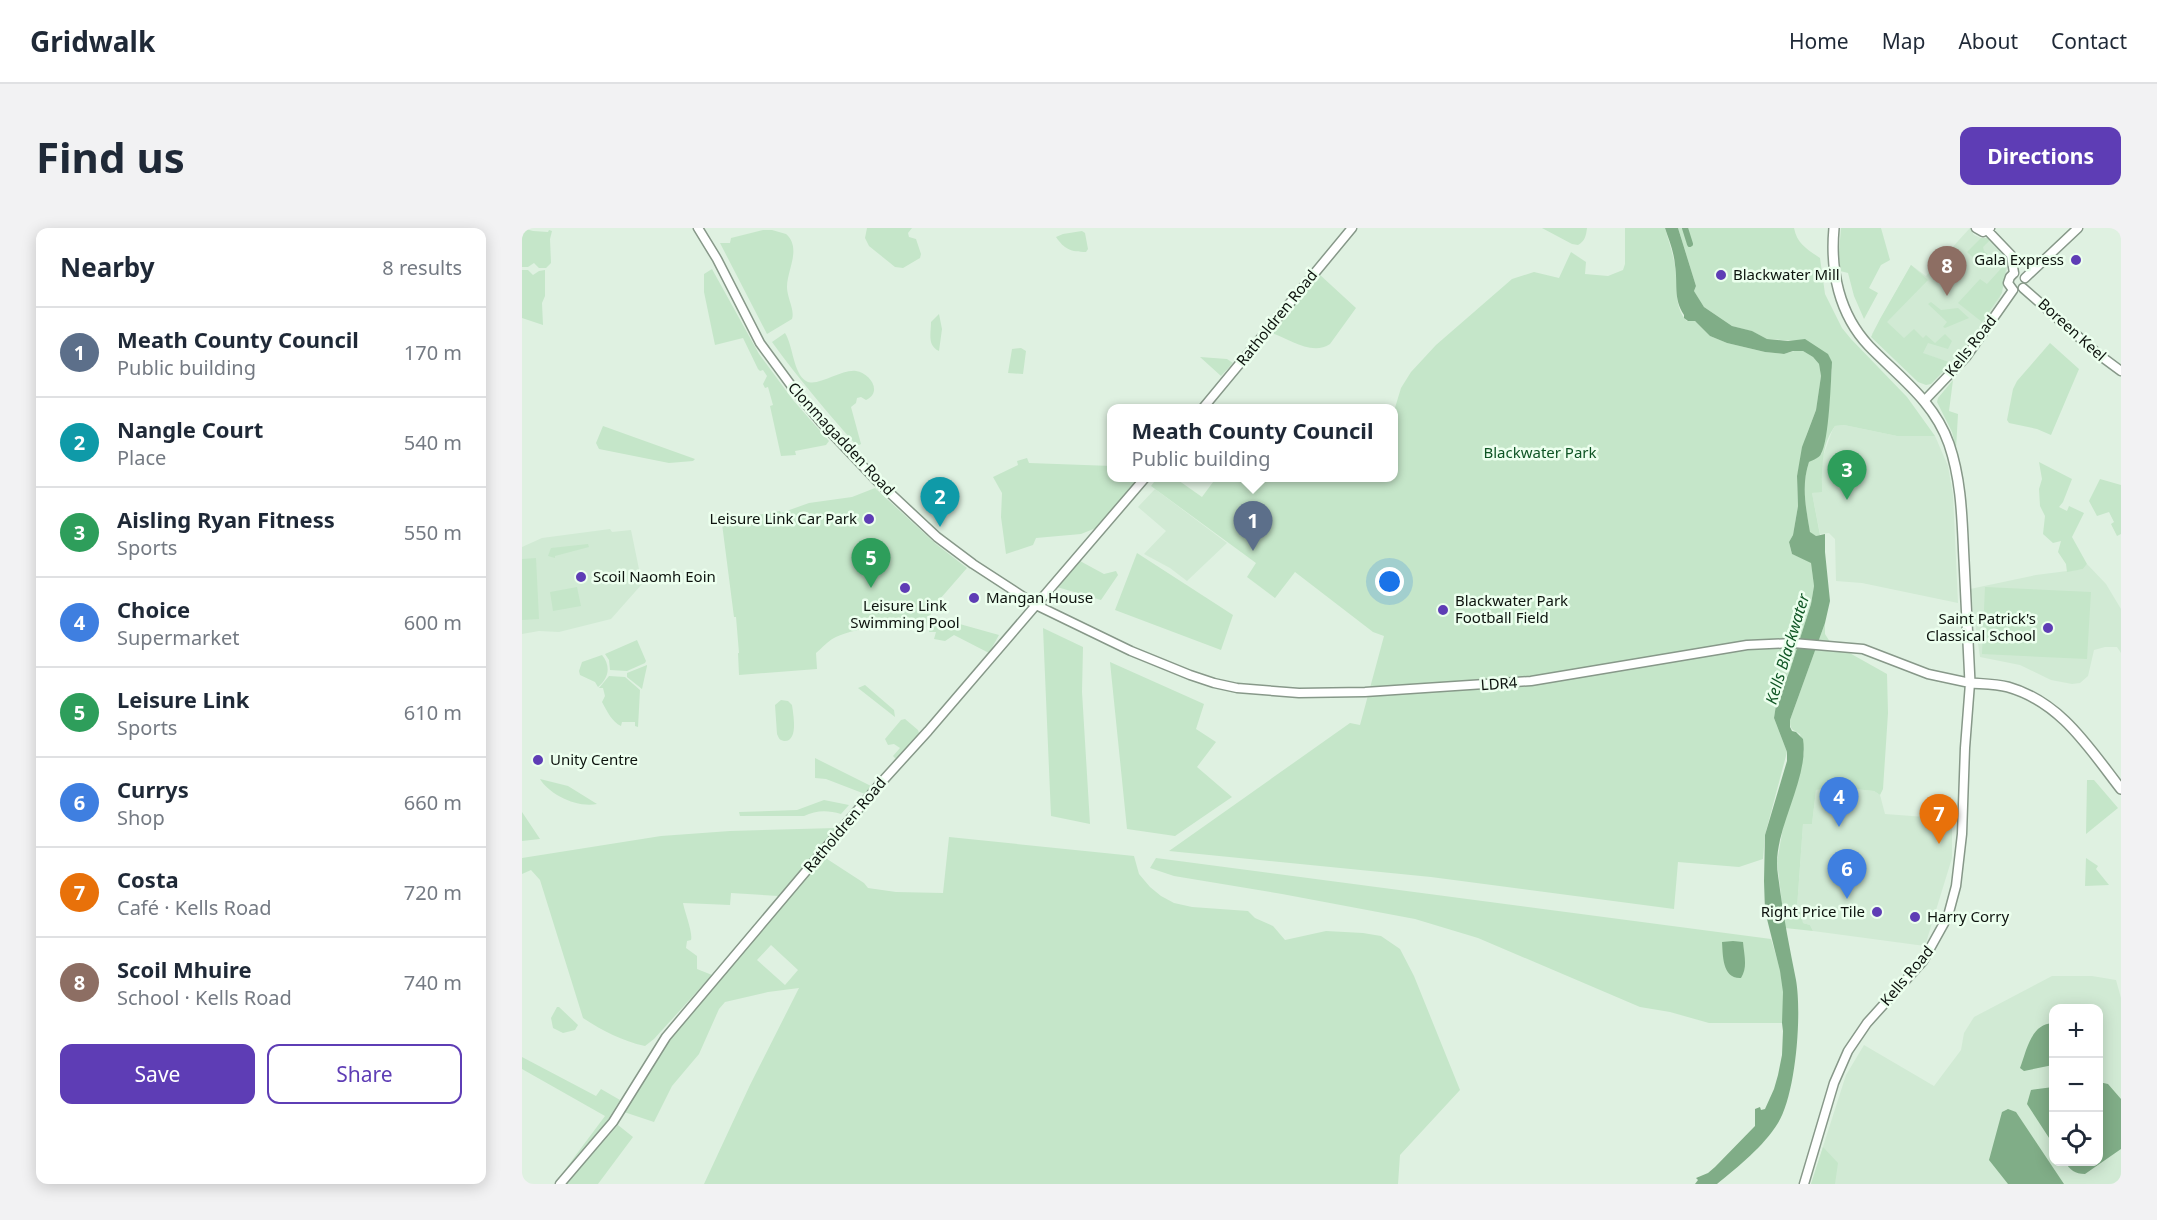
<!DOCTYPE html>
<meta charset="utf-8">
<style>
body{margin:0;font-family:"Noto Sans",sans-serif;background:#f2f2f3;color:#1f2937}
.controls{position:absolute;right:18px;bottom:18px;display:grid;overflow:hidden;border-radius:12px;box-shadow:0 3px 15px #0003}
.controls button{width:54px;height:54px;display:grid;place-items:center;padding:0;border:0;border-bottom:2px solid #e0e1e3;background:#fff;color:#1f2937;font:30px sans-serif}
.you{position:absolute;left:868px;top:354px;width:21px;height:21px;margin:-15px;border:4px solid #fff;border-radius:50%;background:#1a73e8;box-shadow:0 0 0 9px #1a73e833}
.badge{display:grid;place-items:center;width:39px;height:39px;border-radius:50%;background:#5e3db5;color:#fff;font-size:20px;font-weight:700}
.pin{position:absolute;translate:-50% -50px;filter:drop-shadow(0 2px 3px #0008)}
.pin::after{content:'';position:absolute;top:32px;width:21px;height:18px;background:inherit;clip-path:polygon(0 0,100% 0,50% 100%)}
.popup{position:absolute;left:585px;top:176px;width:291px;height:78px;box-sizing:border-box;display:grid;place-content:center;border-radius:12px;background:#fff;filter:drop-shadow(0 2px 4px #0005);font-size:20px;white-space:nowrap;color:#747a83}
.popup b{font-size:22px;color:#1f2937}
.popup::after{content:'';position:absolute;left:50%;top:100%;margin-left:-12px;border:12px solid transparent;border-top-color:#fff}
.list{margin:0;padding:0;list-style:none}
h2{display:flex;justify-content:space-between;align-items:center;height:78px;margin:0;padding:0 24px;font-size:26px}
h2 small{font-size:20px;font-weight:400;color:#747a83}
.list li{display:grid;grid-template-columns:39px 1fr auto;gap:18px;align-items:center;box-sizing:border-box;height:90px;padding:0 24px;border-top:2px solid #e0e1e3}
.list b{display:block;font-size:22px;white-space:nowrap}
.list p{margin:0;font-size:20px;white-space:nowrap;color:#747a83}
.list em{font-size:20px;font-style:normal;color:#747a83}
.actions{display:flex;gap:12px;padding:18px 24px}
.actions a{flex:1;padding:14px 0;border:2px solid #5e3db5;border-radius:12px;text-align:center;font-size:21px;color:#5e3db5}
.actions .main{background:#5e3db5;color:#fff}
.icon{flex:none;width:33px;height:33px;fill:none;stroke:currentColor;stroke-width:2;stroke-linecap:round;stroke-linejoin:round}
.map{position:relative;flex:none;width:1599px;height:956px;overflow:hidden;border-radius:12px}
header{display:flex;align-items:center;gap:36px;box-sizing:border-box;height:84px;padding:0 30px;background:#fff;border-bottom:2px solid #e0e1e3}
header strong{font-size:28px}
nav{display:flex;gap:33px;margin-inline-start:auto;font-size:21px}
.intro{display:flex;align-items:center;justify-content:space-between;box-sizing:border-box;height:144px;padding:0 36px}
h1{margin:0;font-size:42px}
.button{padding:15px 27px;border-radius:12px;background:#5e3db5;color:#fff;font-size:21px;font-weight:700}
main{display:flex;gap:36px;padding:0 36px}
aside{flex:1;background:#fff;border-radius:12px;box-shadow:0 3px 15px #0003}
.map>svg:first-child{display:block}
.built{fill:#d1ead4;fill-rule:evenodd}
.green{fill:#c5e6c9;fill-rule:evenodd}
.water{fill:#80ad87}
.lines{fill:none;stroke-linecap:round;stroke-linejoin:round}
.canal{stroke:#80ad87;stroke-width:6}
.secondary-casing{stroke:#879889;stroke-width:11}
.primary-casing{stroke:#879889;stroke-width:12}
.secondary{stroke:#fff;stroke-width:8}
.primary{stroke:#fff;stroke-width:9}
.poi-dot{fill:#5e3db5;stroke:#ecffee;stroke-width:2}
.labels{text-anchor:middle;stroke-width:5;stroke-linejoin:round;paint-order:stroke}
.poi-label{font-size:15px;fill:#0d130e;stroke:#ecffee;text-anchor:start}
.street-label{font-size:15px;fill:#0d130e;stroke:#ecffee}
.park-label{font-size:15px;fill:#0e5424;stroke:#ecffee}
.water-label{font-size:16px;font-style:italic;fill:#105625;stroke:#ecffee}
</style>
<header>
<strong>Gridwalk</strong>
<nav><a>Home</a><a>Map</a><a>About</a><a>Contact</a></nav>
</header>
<div class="intro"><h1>Find us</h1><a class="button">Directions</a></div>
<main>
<aside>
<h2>Nearby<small>8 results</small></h2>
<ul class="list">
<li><span class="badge" style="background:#5c6f8a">1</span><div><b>Meath County Council</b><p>Public building</p></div><em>170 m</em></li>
<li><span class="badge" style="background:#0f9aa8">2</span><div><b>Nangle Court</b><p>Place</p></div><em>540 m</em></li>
<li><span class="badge" style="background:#2e9e5b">3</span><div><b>Aisling Ryan Fitness</b><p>Sports</p></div><em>550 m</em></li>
<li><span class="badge" style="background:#3f7fe0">4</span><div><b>Choice</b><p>Supermarket</p></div><em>600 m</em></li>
<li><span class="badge" style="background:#2e9e5b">5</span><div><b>Leisure Link</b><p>Sports</p></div><em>610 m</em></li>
<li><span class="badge" style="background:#3f7fe0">6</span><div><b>Currys</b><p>Shop</p></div><em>660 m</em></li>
<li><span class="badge" style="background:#e8710a">7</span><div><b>Costa</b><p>Café · Kells Road</p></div><em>720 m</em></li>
<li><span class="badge" style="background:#8d6e63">8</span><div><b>Scoil Mhuire</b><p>School · Kells Road</p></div><em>740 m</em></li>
</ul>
<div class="actions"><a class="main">Save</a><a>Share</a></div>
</aside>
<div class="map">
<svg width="1599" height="956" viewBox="0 0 1599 956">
<rect width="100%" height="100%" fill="#dff1e1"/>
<path class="built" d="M 1448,0 L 1452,7 L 1461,11 L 1466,10 L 1479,21 L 1483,25 L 1486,37 L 1478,70 L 1440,124 L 1430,135 L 1356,111 L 1350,106 L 1389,37 L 1404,48 Z
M 1322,197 L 1375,208 L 1413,208 L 1426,238 L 1431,267 L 1436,375 L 1340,355 L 1314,353 L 1313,311 L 1307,305 L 1298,306 L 1290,265 L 1300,263 L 1300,231 L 1310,203 L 1313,198 Z
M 633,261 L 705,315 L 665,353 L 648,340 L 622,326 L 644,303 L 616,279 Z
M 88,301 L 90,304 L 109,302 L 120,356 L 89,391 L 37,404 L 17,403 L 0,406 L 0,319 L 20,310 Z
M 1565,336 L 1584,356 L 1599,381 L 1599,425 L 1595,419 L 1583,419 L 1572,422 L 1566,448 L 1558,455 L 1550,456 L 1529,452 L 1498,437 L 1458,429 L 1448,361 L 1514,347 L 1561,341 Z
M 1304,558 L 1352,563 L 1358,567 L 1363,586 L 1430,591 L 1430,630 L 1403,718 L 1291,703 L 1288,697 L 1281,695 L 1279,684 L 1275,680 L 1281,596 L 1290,596 L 1294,562 Z
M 1530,748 L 1570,748 L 1594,752 L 1599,770 L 1599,956 L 1289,956 L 1324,847 L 1342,817 L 1412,858 L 1439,822 L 1442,805 L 1452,789 ZM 1532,780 L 1576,780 L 1576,934 L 1532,934 Z"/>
<path class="green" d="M 0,0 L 11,3 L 26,4 L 27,2 L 30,3 L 28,11 L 29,35 L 24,40 L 17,40 L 12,35 L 6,39 L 0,39 Z
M 345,0 L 390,0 L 386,5 L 387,9 L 394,11 L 399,26 L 398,30 L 381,40 L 373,39 L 347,18 L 343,10 Z
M 1020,0 L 1065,0 C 1064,8 1063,13 1056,17 L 1050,16 Z
M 1103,0 L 1143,0 C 1146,11 1150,22 1152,33 C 1157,53 1150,78 1165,93 L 1173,93 L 1188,108 L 1205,115 L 1243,124 L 1262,126 L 1276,122 L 1281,123 L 1291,129 L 1297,136 L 1299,148 L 1294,182 L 1284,208 L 1275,248 L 1276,278 L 1271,307 L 1267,314 L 1270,326 L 1289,334 L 1292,358 L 1289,376 L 1268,442 L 1254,477 L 1252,490 L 1265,524 L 1243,607 L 1241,631 L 1217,639 L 1156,634 L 1152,681 L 909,649 L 647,623 L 828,495 L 838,497 L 862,408 L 851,404 L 773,344 L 753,370 L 725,349 L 734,335 L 629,258 L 635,250 L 653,250 L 680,269 L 694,250 L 872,250 L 872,183 L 879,160 L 889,144 L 914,117 L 990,51 L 1012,44 L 1037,50 L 1049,24 L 1064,34 L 1063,46 L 1086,48 L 1101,42 L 1103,36 Z
M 1156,0 L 1272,0 C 1275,16 1285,21 1298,30 L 1303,66 L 1320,100 L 1329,111 L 1385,169 L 1413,208 L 1375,208 L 1322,197 L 1313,198 C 1299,217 1300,241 1300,264 L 1290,265 L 1298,307 L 1294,308 L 1288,305 C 1284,280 1279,258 1287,234 L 1296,229 L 1300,225 L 1306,187 L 1310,141 L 1277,113 L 1245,111 L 1229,103 L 1210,98 L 1182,79 L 1172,63 L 1174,58 Z
M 1319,0 L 1359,0 L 1368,32 L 1359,37 L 1347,60 L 1356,65 L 1342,91 L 1332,68 L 1326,45 L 1318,43 L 1317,24 Z
M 241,2 L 250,2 L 264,6 C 280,20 265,42 265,59 C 265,70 273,82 270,91 L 245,106 L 198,15 L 208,15 L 209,10 Z
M 560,3 L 563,5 L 566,21 L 564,24 C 549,24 542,21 534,9 L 541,6 Z
M 1459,10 L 1466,10 L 1468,12 L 1461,19 L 1462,23 L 1468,28 L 1459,37 L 1445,24 Z
M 1485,34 L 1480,65 L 1460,94 L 1436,75 L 1458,51 L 1465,56 Z
M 1389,37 L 1406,52 L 1365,94 L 1382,110 L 1392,101 L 1401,110 L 1404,107 L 1413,115 L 1423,106 L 1430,113 L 1426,121 L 1406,115 L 1401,125 L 1430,135 L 1409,156 L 1404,157 L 1396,154 L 1349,109 L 1358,91 Z
M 190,41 L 237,126 L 271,172 L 307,213 L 304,217 L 273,223 L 274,227 L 259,228 L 248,178 L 251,177 L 246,159 L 243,160 L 241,156 L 245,148 L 241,142 L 238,143 L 236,141 L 221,110 L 193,117 L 182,64 L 182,46 Z
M 0,42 L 6,42 L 11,47 L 17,43 L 23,42 L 23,68 L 20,75 L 21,97 L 0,90 Z
M 797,46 L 834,80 L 808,116 C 790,128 767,111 750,105 Z
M 1409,74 L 1419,82 L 1436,80 L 1447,90 L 1423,100 L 1421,99 L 1425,94 L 1406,76 Z
M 417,86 L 420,101 L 417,123 C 405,117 409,106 409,94 Z
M 263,105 C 271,117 271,145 284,153 C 295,160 319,141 334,143 C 348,145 361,164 344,172 L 339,169 L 335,170 L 334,175 L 329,179 L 339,216 L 335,218 C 305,184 276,150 250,114 Z
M 1528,115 L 1557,141 L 1529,207 L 1515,201 L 1487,195 L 1485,192 L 1491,161 L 1495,153 Z
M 499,120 L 504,123 L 501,146 L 486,145 L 490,121 Z
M 678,129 L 705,131 L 711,135 L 699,148 Z
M 1431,152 L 1427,183 L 1436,186 L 1434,221 L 1430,204 L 1415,174 L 1416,170 Z
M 81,198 L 173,231 L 171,233 L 147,235 L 77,221 L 74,215 Z
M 505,230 L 507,235 L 590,238 L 590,250 L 618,251 L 574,300 L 559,306 L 514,310 L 511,317 L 484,326 L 479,289 L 480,265 L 471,249 L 496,237 L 495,233 Z
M 1517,234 L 1550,251 L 1541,274 L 1537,279 L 1545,283 L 1547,278 L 1562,285 L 1550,309 L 1565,336 L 1561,341 L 1545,344 L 1544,336 L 1536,324 L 1539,313 L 1531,315 L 1521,306 L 1523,288 L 1518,278 L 1517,261 L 1520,251 Z
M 1578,251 L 1599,257 L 1599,306 L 1595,308 L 1589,296 L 1592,294 L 1587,284 L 1575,288 L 1567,273 Z
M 353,260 L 414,316 L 445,340 L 411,379 L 408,388 L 405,388 L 404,401 C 388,388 330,401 312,410 C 306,413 300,420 294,425 L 295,441 L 217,447 L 216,425 L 217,425 L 214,389 L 212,389 L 199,288 L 229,288 L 258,283 L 259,285 L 287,275 L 330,269 Z
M 66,316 L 67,319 L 33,328 L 33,330 L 26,328 L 29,320 Z
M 615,325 L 711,387 L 699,422 L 593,382 Z
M 14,330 L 17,391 L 0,392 L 0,331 Z
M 558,333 L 582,346 L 594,343 L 596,347 L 579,372 L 535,359 Z
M 55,359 L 59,378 L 31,383 L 28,364 Z
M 1463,359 L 1569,364 L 1565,431 L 1460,426 Z
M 409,388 L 477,407 L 467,425 L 432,407 L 423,413 L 412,411 L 414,404 L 407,404 Z
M 1303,395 L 1303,406 L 1308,414 L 1365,446 L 1366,485 L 1361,561 L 1358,567 L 1352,563 L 1304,558 L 1300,561 L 1294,562 L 1290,596 L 1281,596 L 1275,680 L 1279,684 L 1281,695 L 1288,697 L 1291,703 L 1263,700 L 1255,634 L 1262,594 L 1275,557 L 1282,524 L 1278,506 C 1270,501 1268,502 1268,492 Z
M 521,400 L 561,419 L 560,464 L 568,596 L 529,588 Z
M 115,412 L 124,433 L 123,435 L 105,443 L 88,442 L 87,432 L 83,426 Z
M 80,427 C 89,438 87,450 76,459 L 73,454 L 58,447 L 57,443 L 60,434 Z
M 588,434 L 682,476 L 674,501 L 694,514 L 675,539 L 710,569 L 653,608 L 605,601 Z
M 125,437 L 125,438 L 120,461 L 105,449 L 105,445 Z
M 87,448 L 103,449 L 118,462 L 116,499 L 113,498 L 113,494 L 100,494 L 99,498 C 90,494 85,483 80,474 L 83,468 L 81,460 L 77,460 Z
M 343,457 L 372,482 L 373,489 L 336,460 Z
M 259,472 L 266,473 L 270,477 C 271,485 277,514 262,513 C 257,512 257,510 255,506 L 253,477 Z
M 383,491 L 396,502 L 397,505 L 374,531 L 371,528 L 378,520 L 372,516 L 366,517 L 363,511 L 379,492 Z
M 293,530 L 349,558 L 343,566 L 304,551 L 293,550 Z
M 18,551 L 46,558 L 75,576 C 54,580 27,566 18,551 Z
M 1565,552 L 1572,552 L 1596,580 L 1564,606 Z
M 302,572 L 327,577 L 319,586 C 306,582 294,582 282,588 L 218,588 L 217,584 L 275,582 Z
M 0,584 L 18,611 L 0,613 Z
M 314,600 L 256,668 L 209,665 L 208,677 L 161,675 C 163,685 171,705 169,712 L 165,713 L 164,720 L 175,728 L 175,741 L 190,747 L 132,811 L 123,818 C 100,813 81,803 61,790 L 18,652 L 9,642 L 0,646 L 0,630 L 139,608 L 208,603 Z
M 427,609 L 612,628 L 617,646 L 628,659 L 639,668 L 652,675 L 670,679 L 726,683 L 733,690 L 751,698 L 763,712 L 804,703 L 841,705 L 859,708 L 878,721 L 892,748 L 938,862 L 878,927 L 876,956 L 182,956 L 228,857 L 277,760 L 246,764 L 203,774 L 197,781 L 177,826 L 150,858 L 132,894 L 102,884 L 140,821 L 155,799 L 179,775 L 233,706 L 302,629 L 342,655 L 346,660 L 374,664 L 421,665 ZM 249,717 L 276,742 L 263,757 L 235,732 Z
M 634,630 L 1249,711 C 1257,737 1267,768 1260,795 L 1187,795 L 1148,784 L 1118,779 L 956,710 L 893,691 L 760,666 L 652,648 L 628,640 Z
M 1564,630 L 1576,638 L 1574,641 L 1587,657 L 1563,658 Z
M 35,779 L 37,779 L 56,797 L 53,802 L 41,805 L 31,800 L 29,790 Z
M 0,829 L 74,868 L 79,861 L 98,872 L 79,903 L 46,943 L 39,947 L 83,888 L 0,841 Z
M 96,897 L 111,909 L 76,956 L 44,956 Z
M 1301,919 L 1316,935 L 1313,956 L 1289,956 Z"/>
<path class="water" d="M 1143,0 L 1156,0 L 1174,58 L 1172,63 L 1182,79 L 1210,98 L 1230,103 L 1245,111 L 1266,113 L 1283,111 L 1306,126 L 1310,134 C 1309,152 1307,213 1299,226 C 1297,230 1291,232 1287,234 C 1279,258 1284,280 1288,304 L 1294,308 L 1303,306 L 1303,324 L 1308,373 L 1303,395 L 1268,492 L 1268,499 L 1270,503 L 1274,504 L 1281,511 C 1287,549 1255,596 1255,635 C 1255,644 1257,653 1258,662 C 1262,692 1268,722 1274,752 C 1280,786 1274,866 1256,895 C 1242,918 1216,939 1195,956 L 1173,956 L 1176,952 L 1174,950 L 1186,945 L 1193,939 L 1233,898 L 1233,881 L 1238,879 L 1239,882 L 1243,881 L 1252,861 L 1256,847 L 1260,827 L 1261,803 L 1260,795 L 1261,764 L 1258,743 L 1243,683 L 1242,653 L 1243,607 L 1265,533 L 1265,524 L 1252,490 L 1254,477 L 1268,442 L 1289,376 L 1292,358 L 1289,335 L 1270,326 L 1267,314 L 1271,307 L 1276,278 L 1275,248 L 1280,219 L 1294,182 L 1299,148 L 1297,136 L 1291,129 L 1281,123 L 1271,123 L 1262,126 L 1243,124 L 1205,115 L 1188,108 L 1173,93 L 1166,93 L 1162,90 L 1162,87 C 1151,70 1156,56 1153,37 C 1152,24 1147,12 1143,0 Z
M 1211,713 L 1221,714 C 1222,727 1226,739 1219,750 C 1200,751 1201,727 1200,714 Z
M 1531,795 L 1531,837 L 1502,843 L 1498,840 C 1505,821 1509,796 1531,795 Z
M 1577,854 L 1586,856 L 1599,871 L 1599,921 L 1563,946 C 1553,946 1548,942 1543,934 L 1576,934 Z
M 1531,859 L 1532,859 L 1531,916 L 1505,876 L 1509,862 Z
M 1486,881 L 1494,884 L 1542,956 L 1486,956 L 1467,932 L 1480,884 Z"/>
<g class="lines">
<path class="canal" d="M 1163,0 L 1168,16"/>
<g class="secondary-casing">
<path id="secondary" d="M 176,0 L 195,31 L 238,115 L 274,164 L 299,194 L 354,252 L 415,309 L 451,336 L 514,377 L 609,423 L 668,447 L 692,455 L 715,460 L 777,465 L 843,464 L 1009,453 L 1225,417 L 1271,415 L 1341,421 L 1406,446 L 1448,455 L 1443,520 L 1440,606 L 1434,658 L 1426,688 L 1401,733 L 1345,795 L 1326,823 L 1312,855 L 1282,956
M 1454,0 L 1461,4 L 1468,0
M 1466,3 L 1489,27 L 1492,45
M 1503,50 L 1556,0
M 1501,60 L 1576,126 L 1599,143
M 1491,62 L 1486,55 L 1488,49 L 1492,45
M 1403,172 L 1444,129 L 1491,62
M 681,180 L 830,0
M 38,956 L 91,894 L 144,809 L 356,558 L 406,503 L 623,250"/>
</g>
<g class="primary-casing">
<path id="primary" d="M 1312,0 C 1308,43 1317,86 1347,118 C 1377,149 1412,173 1427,216 C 1440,254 1440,293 1442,332 C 1444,373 1446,414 1448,455 C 1461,456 1474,456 1486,459 C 1539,474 1567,520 1599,561"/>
</g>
<use href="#secondary" class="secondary"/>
<use href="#primary" class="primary"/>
</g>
<g class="poi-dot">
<circle cx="1554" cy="32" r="6"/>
<circle cx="1199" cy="47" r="6"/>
<circle cx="347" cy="291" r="6"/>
<circle cx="59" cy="349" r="6"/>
<circle cx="383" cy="360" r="6"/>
<circle cx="452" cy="370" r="6"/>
<circle cx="921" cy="382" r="6"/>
<circle cx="1526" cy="400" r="6"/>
<circle cx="16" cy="532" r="6"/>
<circle cx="1355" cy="684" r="6"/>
<circle cx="1393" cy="689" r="6"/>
</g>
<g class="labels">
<g class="poi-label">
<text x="1542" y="37" text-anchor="end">Gala Express</text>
<text x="1211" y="52">Blackwater Mill</text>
<text x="335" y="296" text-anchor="end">Leisure Link Car Park</text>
<text x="71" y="354">Scoil Naomh Eoin</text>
<text x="464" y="375">Mangan House</text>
<text x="933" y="378">Blackwater Park<tspan x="933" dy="17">Football Field</tspan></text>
<text x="383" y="383" text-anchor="middle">Leisure Link<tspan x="383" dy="17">Swimming Pool</tspan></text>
<text x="1514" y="396" text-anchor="end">Saint Patrick's<tspan x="1514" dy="17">Classical School</tspan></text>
<text x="28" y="537">Unity Centre</text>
<text x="1343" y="689" text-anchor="end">Right Price Tile</text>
<text x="1405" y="694">Harry Corry</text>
</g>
<g class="street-label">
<text transform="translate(755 90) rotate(-51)" y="5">Ratholdren Road</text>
<text transform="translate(1550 102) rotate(42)" y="5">Boreen Keel</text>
<text transform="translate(1449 118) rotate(-52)" y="5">Kells Road</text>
<text transform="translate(319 211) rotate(47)" y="5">Clonmagadden Road</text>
<text transform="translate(977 456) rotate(-4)" y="5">LDR4</text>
<text transform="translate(323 597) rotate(-50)" y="5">Ratholdren Road</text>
<text transform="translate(1385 748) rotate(-50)" y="5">Kells Road</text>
</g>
<g class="park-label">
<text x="1018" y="230">Blackwater Park</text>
</g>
<g class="water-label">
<text transform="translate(1265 421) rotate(-73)" y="6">Kells Blackwater</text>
</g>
</g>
</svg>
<div class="controls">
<button>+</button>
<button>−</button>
<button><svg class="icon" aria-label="locate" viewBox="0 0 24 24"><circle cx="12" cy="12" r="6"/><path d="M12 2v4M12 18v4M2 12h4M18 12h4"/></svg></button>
</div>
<div class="you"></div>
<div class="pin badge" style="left:731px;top:323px;background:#5c6f8a">1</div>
<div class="popup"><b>Meath County Council</b>Public building</div>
<div class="pin badge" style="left:418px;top:299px;background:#0f9aa8">2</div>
<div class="pin badge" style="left:1325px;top:272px;background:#2e9e5b">3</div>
<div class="pin badge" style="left:1317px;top:599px;background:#3f7fe0">4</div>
<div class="pin badge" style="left:349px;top:360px;background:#2e9e5b">5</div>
<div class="pin badge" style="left:1325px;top:671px;background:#3f7fe0">6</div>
<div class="pin badge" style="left:1417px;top:616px;background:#e8710a">7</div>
<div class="pin badge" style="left:1425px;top:68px;background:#8d6e63">8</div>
</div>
</main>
